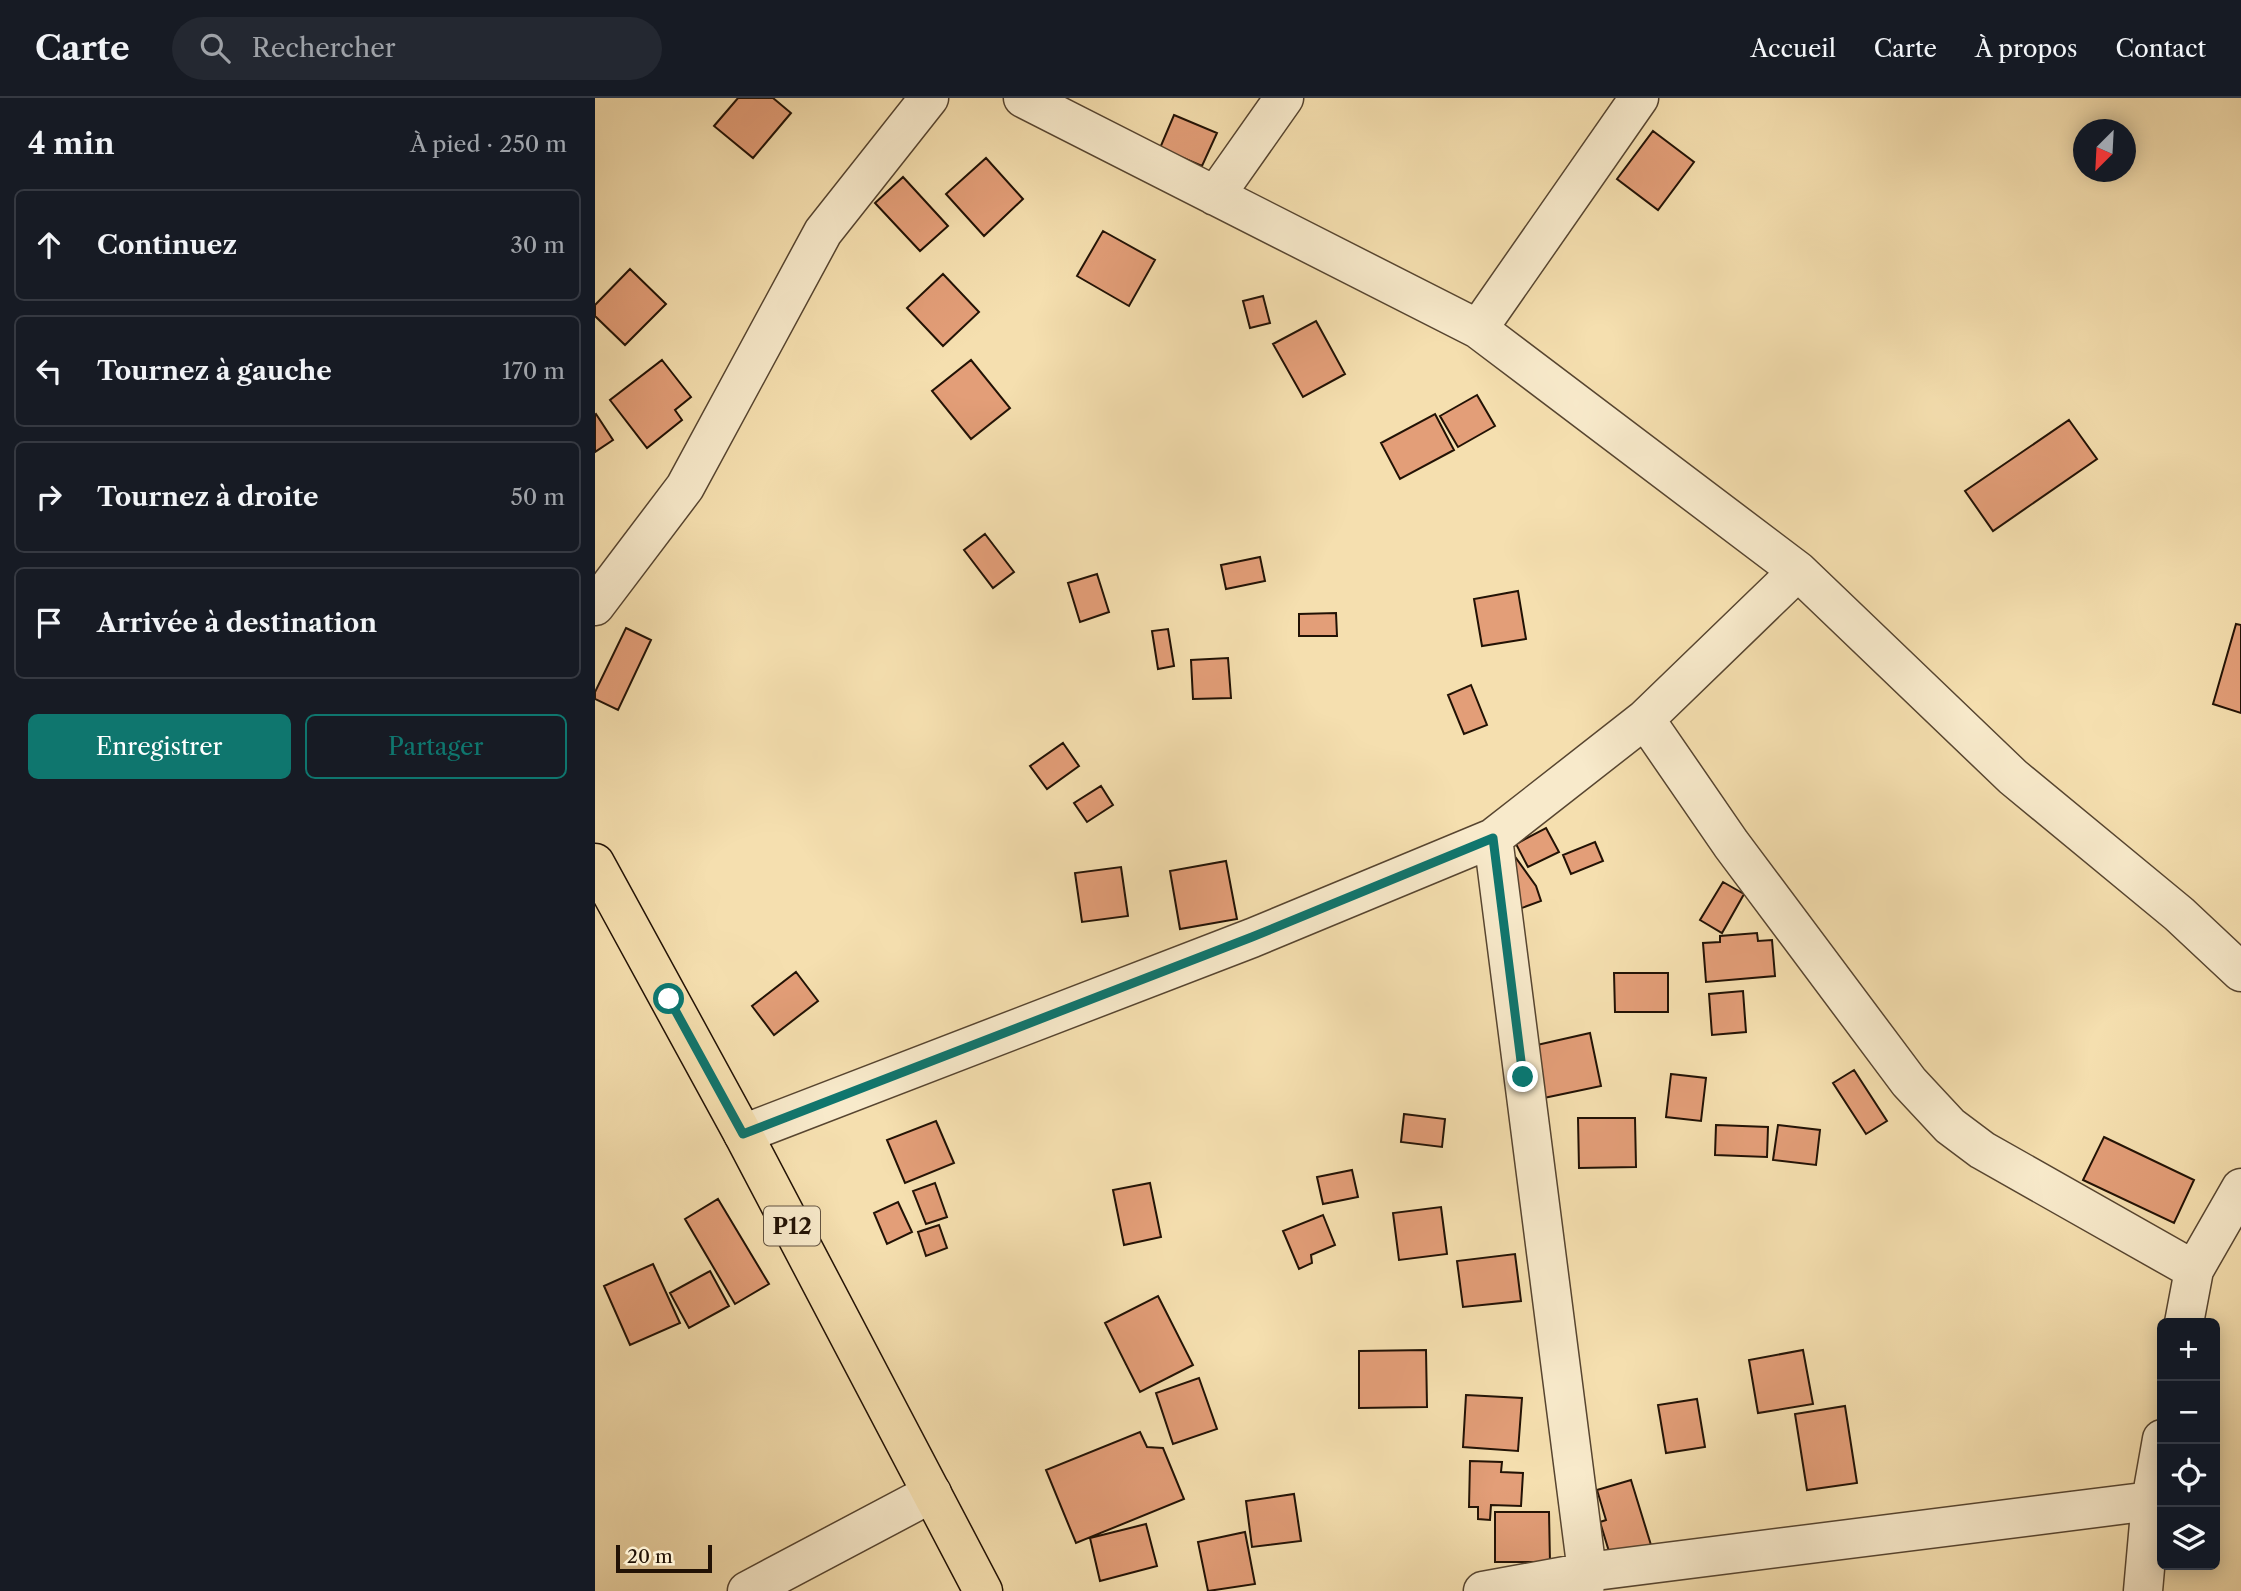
<!DOCTYPE html>
<html lang="fr">
<meta charset="utf-8">
<style>
body{margin:0;font-family:"Libre Caslon Text",serif;background:#242831;color:#f1f3f6}
.controls{position:absolute;right:21px;bottom:21px;display:grid;overflow:hidden;border-radius:10px;box-shadow:0 4px 18px #0003}
.controls button{width:63px;height:63px;display:grid;place-items:center;padding:0;border:0;border-bottom:2px solid #363941;background:#171b24;color:#f1f3f6;font:35px sans-serif}
.compass{position:absolute;left:1478px;top:21px;width:63px;height:63px;border-radius:50%;background:#171b24;box-shadow:0 4px 18px #0003;rotate:204deg}
.scale{position:absolute;left:21px;bottom:18px;width:96px;box-sizing:border-box;padding-left:7px;border:4px solid #221205;border-top:0;font-size:19px;line-height:24px;white-space:nowrap;color:#221205;-webkit-text-stroke:5px #f8eacb;paint-order:stroke}
.stop{position:absolute;width:21px;height:21px;margin:-16px;border:5px solid #0f766e;border-radius:50%;background:#fff}
.stop.end{background:#0f766e;border-color:#fff;box-shadow:0 2px 7px #0008}
.list{margin:0;padding:0;list-style:none}
h2{display:flex;justify-content:space-between;align-items:center;height:91px;margin:0;padding:0 28px;font-size:30px}
h2 small{font-size:23px;font-weight:400;color:#9ea1a6}
.list li{display:grid;grid-template-columns:46px 1fr auto;gap:21px;align-items:center;box-sizing:border-box;height:112px;margin:0 14px 14px;padding:0 14px;border:2px solid #363941;border-radius:10px}
.list b{display:block;font-size:26px;white-space:nowrap}
.list em{font-size:23px;font-style:normal;color:#9ea1a6}
.actions{display:flex;gap:14px;padding:21px 28px}
.actions a{flex:1;padding:16px 0;border:2px solid #0f766e;border-radius:10px;text-align:center;font-size:24px;color:#0f766e}
.actions .main{background:#0f766e;color:#fff}
.icon{flex:none;width:38px;height:38px;fill:none;stroke:currentColor;stroke-width:2;stroke-linecap:round;stroke-linejoin:round}
.map{position:relative;flex:none;width:1646px;height:1493px;overflow:hidden}
header{display:flex;align-items:center;gap:42px;box-sizing:border-box;height:98px;padding:0 35px;background:#171b24;border-bottom:2px solid #363941}
header strong{font-size:33px}
nav{display:flex;gap:38px;margin-inline-start:auto;font-size:24px}
.search{width:490px;height:63px;background:#242831;display:flex;align-items:center;gap:18px;box-sizing:border-box;padding:0 24px;border-radius:38px;color:#9ea1a6;font-size:26px}
main{display:flex}
aside{flex:1;background:#171b24}
.map>svg:first-child{display:block}
.building{fill:#e39e78;stroke:#221205;stroke-width:2}
.lines{fill:none;stroke-linecap:round;stroke-linejoin:round}
.minor-casing{stroke:#574530;stroke-width:41}
.major-casing{stroke:#221205;stroke-width:41}
.minor{stroke:#f8eacb;stroke-width:38}
.major{stroke:#f5dfaf;stroke-width:38}
.route{stroke:#0f766e;stroke-width:9}
.labels{text-anchor:middle;stroke-width:6;stroke-linejoin:round;paint-order:stroke}
.shield{fill:#f8eacb;stroke:#625340;stroke-width:2}
.shield-label{font-size:23px;font-weight:bold;fill:#221205}
</style>
<header>
<strong>Carte</strong>
<div class="search"><svg class="icon" aria-label="search" viewBox="0 0 24 24"><circle cx="10" cy="10" r="6"/><path d="M15 15l6 6"/></svg>Rechercher</div>
<nav><a>Accueil</a><a>Carte</a><a>À propos</a><a>Contact</a></nav>
</header>
<main>
<aside>
<h2>4 min<small>À pied · 250 m</small></h2>
<ul class="list">
<li><svg class="icon" aria-label="ahead" viewBox="0 0 24 24"><path d="M12 20V5M6 11l6-6 6 6"/></svg><div><b>Continuez</b></div><em>30 m</em></li>
<li><svg class="icon" aria-label="left" viewBox="0 0 24 24"><path d="M17 20v-9H6M10 6l-5 5 5 5"/></svg><div><b>Tournez à gauche</b></div><em>170 m</em></li>
<li><svg class="icon" aria-label="right" viewBox="0 0 24 24"><path d="M7 20v-9h11M14 6l5 5-5 5"/></svg><div><b>Tournez à droite</b></div><em>50 m</em></li>
<li><svg class="icon" aria-label="arrive" viewBox="0 0 24 24"><path d="M6 21V4h12l-3 4 3 4H6"/></svg><div><b>Arrivée à destination</b></div></li>
</ul>
<div class="actions"><a class="main">Enregistrer</a><a>Partager</a></div>
</aside>
<div class="map">
<svg width="1646" height="1493" viewBox="0 0 1646 1493">
<rect width="100%" height="100%" fill="#f5dfaf"/>
<filter id="stains"><feTurbulence type="fractalNoise" baseFrequency=".00286" numOctaves="4"/><feColorMatrix values="0 0 0 0 .2 0 0 0 0 .09 0 0 0 0 .02 0 0 0 .5 -.17"/></filter>
<radialGradient id="worn" r=".72"><stop offset=".6" stop-color="#630" stop-opacity="0"/><stop offset="1" stop-color="#630" stop-opacity=".3"/></radialGradient>
<path class="building" d="M 143,0 L 178,0 L 196,15 L 158,60 L 119,28 Z
M 579,17 L 622,35 L 607,68 L 565,50 Z
M 1058,33 L 1099,64 L 1063,112 L 1022,81 Z
M 391,60 L 428,101 L 389,138 L 351,96 Z
M 308,79 L 353,128 L 325,153 L 280,105 Z
M 508,133 L 560,162 L 534,208 L 482,178 Z
M 35,171 L 71,206 L 30,247 L 0,218 L 0,207 Z
M 348,176 L 384,214 L 348,248 L 312,210 Z
M 668,198 L 675,225 L 655,230 L 648,203 Z
M 721,223 L 750,276 L 708,299 L 678,246 Z
M 67,262 L 96,299 L 80,312 L 87,322 L 52,350 L 15,302 Z
M 376,262 L 415,310 L 376,341 L 337,293 Z
M 882,297 L 900,328 L 863,349 L 845,318 Z
M 1,316 L 18,342 L 0,354 L 0,317 Z
M 840,316 L 859,352 L 805,381 L 786,345 Z
M 1474,322 L 1502,361 L 1398,433 L 1370,393 Z
M 390,436 L 419,474 L 398,490 L 369,452 Z
M 665,459 L 670,483 L 631,491 L 626,467 Z
M 502,476 L 514,514 L 485,524 L 473,485 Z
M 923,493 L 931,541 L 887,548 L 879,501 Z
M 741,515 L 742,538 L 704,538 L 704,516 Z
M 1641,526 L 1646,527 L 1646,615 L 1618,606 Z
M 31,530 L 56,542 L 23,612 L 0,601 L 0,594 Z
M 573,531 L 579,568 L 563,571 L 557,533 Z
M 633,560 L 636,600 L 598,601 L 596,562 Z
M 876,587 L 892,627 L 869,636 L 853,597 Z
M 468,645 L 484,668 L 452,691 L 435,668 Z
M 506,688 L 518,707 L 492,724 L 479,705 Z
M 951,730 L 964,754 L 933,769 L 921,746 Z
M 1000,744 L 1008,763 L 976,776 L 968,757 Z
M 916,753 L 941,788 L 946,803 L 924,811 Z
M 631,763 L 642,821 L 585,831 L 575,773 Z
M 526,769 L 533,818 L 487,824 L 480,775 Z
M 1128,784 L 1149,796 L 1127,835 L 1105,822 Z
M 1162,835 L 1163,843 L 1177,842 L 1180,878 L 1111,884 L 1108,845 L 1125,844 L 1125,838 Z
M 201,874 L 223,903 L 179,937 L 157,908 Z
M 1019,875 L 1073,875 L 1073,914 L 1020,914 Z
M 1148,893 L 1151,934 L 1117,937 L 1114,896 Z
M 995,935 L 1006,988 L 944,1001 L 933,949 Z
M 1259,972 L 1292,1023 L 1271,1036 L 1238,985 Z
M 1076,976 L 1111,980 L 1106,1023 L 1071,1019 Z
M 809,1016 L 850,1021 L 847,1049 L 806,1044 Z
M 983,1020 L 1040,1020 L 1041,1069 L 984,1070 Z
M 341,1023 L 359,1065 L 310,1085 L 292,1042 Z
M 1121,1027 L 1173,1029 L 1172,1059 L 1120,1057 Z
M 1183,1027 L 1225,1032 L 1221,1067 L 1178,1062 Z
M 1509,1039 L 1599,1082 L 1579,1125 L 1488,1082 Z
M 757,1072 L 763,1099 L 728,1106 L 722,1079 Z
M 340,1085 L 352,1119 L 331,1126 L 318,1093 Z
M 555,1085 L 566,1139 L 529,1147 L 518,1092 Z
M 123,1101 L 174,1186 L 140,1206 L 90,1121 Z
M 303,1104 L 317,1134 L 292,1146 L 279,1115 Z
M 846,1109 L 852,1156 L 804,1162 L 798,1115 Z
M 728,1117 L 740,1147 L 716,1157 L 717,1165 L 704,1171 L 688,1133 Z
M 344,1127 L 352,1150 L 331,1158 L 323,1134 Z
M 920,1156 L 926,1203 L 868,1209 L 862,1163 Z
M 58,1166 L 85,1225 L 35,1247 L 9,1188 Z
M 115,1173 L 134,1208 L 94,1230 L 75,1195 Z
M 563,1198 L 598,1267 L 545,1294 L 510,1225 Z
M 831,1252 L 832,1309 L 764,1310 L 764,1253 Z
M 1208,1252 L 1218,1306 L 1163,1315 L 1154,1262 Z
M 604,1280 L 622,1331 L 578,1346 L 561,1295 Z
M 871,1297 L 927,1300 L 923,1353 L 868,1349 Z
M 1102,1301 L 1110,1349 L 1071,1355 L 1063,1307 Z
M 1250,1308 L 1262,1385 L 1212,1392 L 1200,1316 Z
M 545,1334 L 552,1349 L 568,1350 L 589,1401 L 481,1445 L 451,1372 Z
M 875,1363 L 907,1364 L 906,1374 L 928,1375 L 926,1408 L 896,1407 L 895,1422 L 883,1421 L 883,1409 L 874,1409 Z
M 1036,1382 L 1056,1447 L 1016,1460 L 1005,1424 L 1011,1422 L 1002,1392 Z
M 699,1396 L 706,1443 L 657,1449 L 651,1403 Z
M 900,1414 L 954,1414 L 955,1464 L 900,1464 Z
M 551,1426 L 562,1468 L 505,1483 L 495,1440 Z
M 650,1434 L 660,1486 L 613,1493 L 603,1444 Z"/>
<g class="lines">
<g class="minor-casing">
<path id="minor" d="M 428,0 L 883,231 L 1203,473 L 1418,679 L 1584,816 L 1646,874
M 620,98 L 689,0
M 883,231 L 1044,0
M 0,508 L 90,389 L 228,134 L 334,0
M 1050,621 L 1136,746 L 1314,984 L 1355,1028 L 1387,1052 L 1599,1172
M 898,740 L 992,1474 L 989,1493
M 148,1036 L 657,840 L 898,740 L 1050,621 L 1203,473
M 1589,1225 L 1599,1172 L 1646,1090
M 152,1493 L 337,1395
M 888,1493 L 992,1474 L 1556,1403
M 1548,1493 L 1556,1403 L 1567,1341"/>
</g>
<g class="major-casing">
<path id="major" d="M 0,765 L 148,1036 L 388,1493"/>
</g>
<use href="#minor" class="minor"/>
<use href="#major" class="major"/>
</g>
<g class="lines">
<path class="route" d="M 74,901 L 148,1036 L 657,839 L 898,740 L 928,979"/>
</g>
<g class="labels">
<rect class="shield" x="169" y="1108.5" width="56" height="39" rx="5"/>
<g class="shield-label">
<text x="197" y="1136">P12</text>
</g>
</g>
<rect width="100%" height="100%" filter="url(#stains)"/>
<rect width="100%" height="100%" fill="url(#worn)"/>
</svg>
<div class="controls">
<button>+</button>
<button>−</button>
<button><svg class="icon" aria-label="locate" viewBox="0 0 24 24"><circle cx="12" cy="12" r="6"/><path d="M12 2v4M12 18v4M2 12h4M18 12h4"/></svg></button>
<button><svg class="icon" aria-label="layers" viewBox="0 0 24 24"><path d="M12 4l9 5-9 5-9-5zM3 14l9 5 9-5"/></svg></button>
</div>
<svg class="compass" viewBox="-18 -18 36 36"><path d="M0-13l5 13h-10z" fill="#e53935"/><path d="M0 13l5-13h-10z" fill="#9ea1a6"/></svg>
<div class="scale">20 m</div>
<div class="stop" style="left:74px;top:901px"></div>
<div class="stop end" style="left:928px;top:979px"></div>
</div>
</main>
